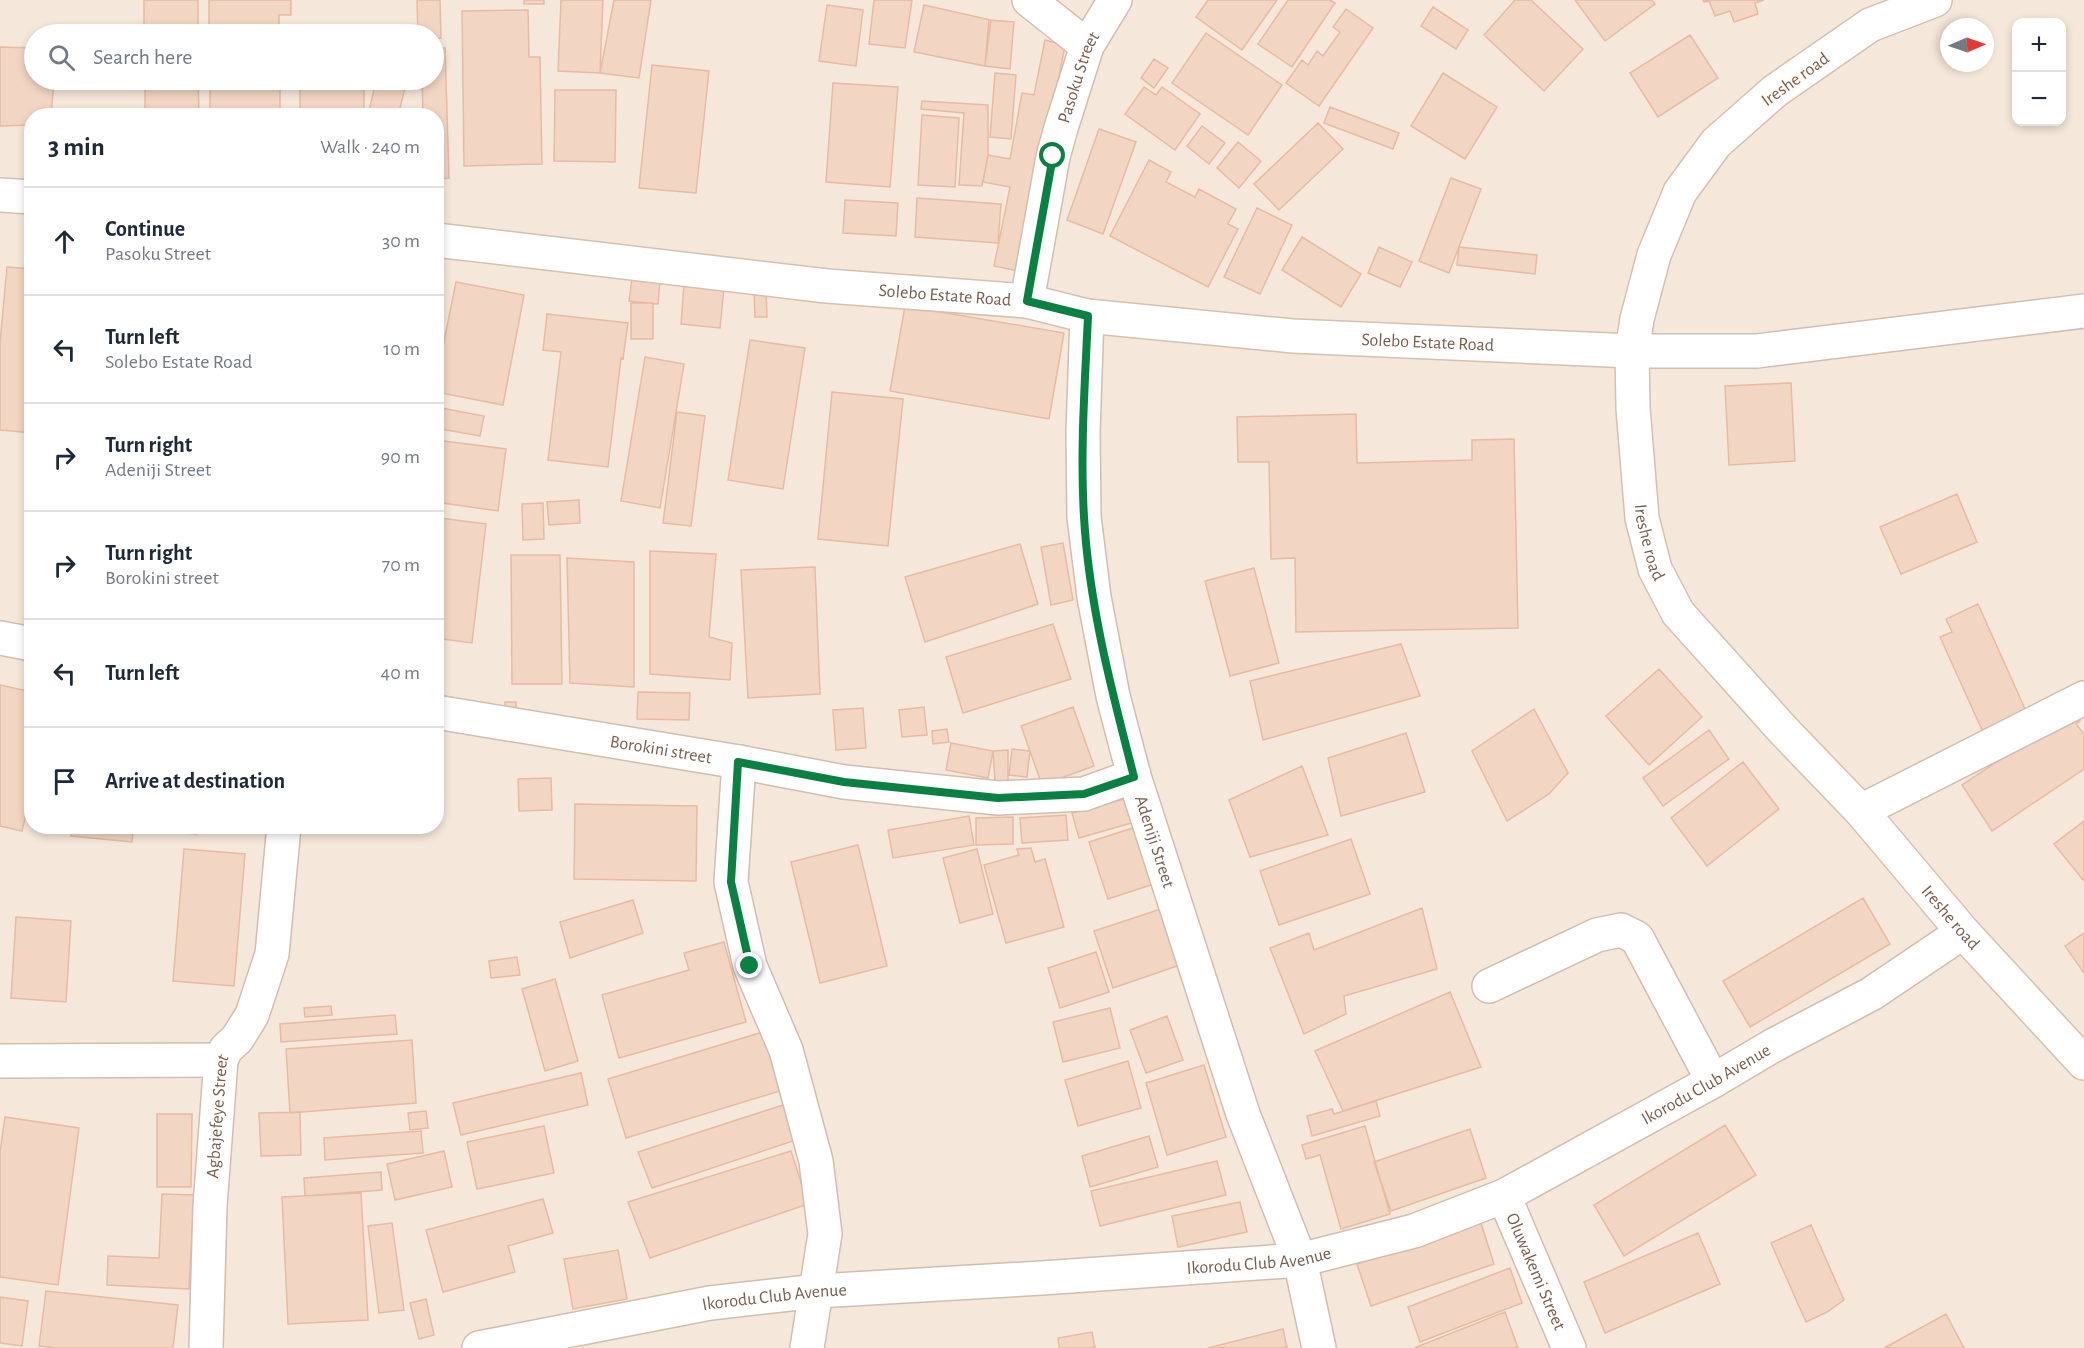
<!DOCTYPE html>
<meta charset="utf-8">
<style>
body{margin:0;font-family:"Alegreya Sans",sans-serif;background:#f2f2f3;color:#1f2937}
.controls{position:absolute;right:18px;top:18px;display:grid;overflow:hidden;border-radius:12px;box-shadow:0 3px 9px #0003}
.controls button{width:54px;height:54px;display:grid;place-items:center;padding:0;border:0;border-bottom:2px solid #e0e1e3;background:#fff;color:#1f2937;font:30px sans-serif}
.compass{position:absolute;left:1940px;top:18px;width:54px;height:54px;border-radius:50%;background:#fff;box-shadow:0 3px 9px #0003;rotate:88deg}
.stop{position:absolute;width:18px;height:18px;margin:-14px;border:4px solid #0b8043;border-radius:50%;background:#fff}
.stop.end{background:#0b8043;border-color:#fff;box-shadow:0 2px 6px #0008}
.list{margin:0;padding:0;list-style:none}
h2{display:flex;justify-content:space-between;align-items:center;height:78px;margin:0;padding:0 24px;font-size:26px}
h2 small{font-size:20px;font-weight:400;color:#747a83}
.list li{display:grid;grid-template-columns:39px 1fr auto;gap:18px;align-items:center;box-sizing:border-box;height:108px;padding:0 24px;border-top:2px solid #e0e1e3}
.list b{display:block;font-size:22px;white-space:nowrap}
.list p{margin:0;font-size:20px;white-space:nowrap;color:#747a83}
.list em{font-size:20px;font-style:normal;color:#747a83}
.icon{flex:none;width:33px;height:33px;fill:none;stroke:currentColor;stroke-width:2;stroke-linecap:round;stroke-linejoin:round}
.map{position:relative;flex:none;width:2084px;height:1348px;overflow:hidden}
.search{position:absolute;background:#fff;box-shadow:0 3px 9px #0003;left:24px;top:24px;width:420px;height:66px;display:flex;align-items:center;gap:15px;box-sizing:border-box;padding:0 21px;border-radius:33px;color:#747a83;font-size:22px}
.panel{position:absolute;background:#fff;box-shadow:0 3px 9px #0003;left:24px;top:108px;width:420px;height:726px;border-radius:24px}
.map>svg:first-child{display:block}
.residential{fill:#f5e8da;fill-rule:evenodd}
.building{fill:#f3d5c3;stroke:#e6bba3;stroke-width:1.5}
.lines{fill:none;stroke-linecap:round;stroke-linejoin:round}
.street-casing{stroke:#d1beb0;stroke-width:36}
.secondary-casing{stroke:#d6c0b0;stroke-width:36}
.street{stroke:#fff;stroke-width:33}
.secondary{stroke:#fff;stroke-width:33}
.route{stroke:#0b8043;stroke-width:8}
.labels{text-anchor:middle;stroke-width:5;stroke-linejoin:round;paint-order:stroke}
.street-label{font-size:18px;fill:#7a5c4d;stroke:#fffaf3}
</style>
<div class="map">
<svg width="2084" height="1348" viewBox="0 0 2084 1348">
<rect width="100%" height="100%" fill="#fdf6ec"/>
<path class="residential" d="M 0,0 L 2084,0 L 2084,1348 L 0,1348 ZM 2016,22 L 2062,22 L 2062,122 L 2016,122 ZM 1949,27 L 1985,27 L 1985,63 L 1949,63 ZM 34,34 L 434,34 L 434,80 L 34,80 ZM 32,116 L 436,116 L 436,826 L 32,826 Z"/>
<path class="building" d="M 144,0 L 198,0 L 198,34 L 144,34 Z
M 209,0 L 291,0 L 291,15 L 279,15 L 279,34 L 209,34 Z
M 417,0 L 440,0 L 441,38 L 434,39 L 434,34 L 418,34 Z
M 524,0 L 544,0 L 544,4 L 524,4 Z
M 561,0 L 603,0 L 600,73 L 558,71 Z
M 614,0 L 651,0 L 639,78 L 600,73 Z
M 874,0 L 912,0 L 905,48 L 869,44 Z
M 1208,0 L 1277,0 L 1242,50 L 1196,17 Z
M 1288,0 L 1330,0 L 1335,3 L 1292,67 L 1258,44 Z
M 1515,0 L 1531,0 L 1583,49 L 1544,91 L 1484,35 Z
M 1575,0 L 1652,0 L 1655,4 L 1605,41 Z
M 1703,0 L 1764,0 L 1755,3 L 1758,14 L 1734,22 L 1730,11 L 1715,16 L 1709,1 L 1704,2 Z
M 827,5 L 863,10 L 856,66 L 819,61 Z
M 924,5 L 991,20 L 985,66 L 914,52 Z
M 1433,7 L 1468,30 L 1456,49 L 1421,26 Z
M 1346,9 L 1373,28 L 1319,106 L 1286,83 L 1302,60 L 1308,65 L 1317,51 L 1323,56 L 1340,32 L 1333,27 Z
M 528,10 L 529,57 L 540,57 L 542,164 L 464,166 L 462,11 Z
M 989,20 L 1014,22 L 1010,69 L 985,66 Z
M 1206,33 L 1282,85 L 1248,135 L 1172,83 Z
M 1690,35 L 1718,78 L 1658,117 L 1630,73 Z
M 1045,40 L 1065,45 L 1023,272 L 994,266 L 1010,187 L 983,182 L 988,155 L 1010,159 L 1022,93 L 1034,95 Z
M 0,47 L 34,48 L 34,80 L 54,80 L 51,116 L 32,116 L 32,125 L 0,126 Z
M 434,48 L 445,48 L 449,178 L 436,179 L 436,116 L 423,116 L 422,80 L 434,80 Z
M 1154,59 L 1168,68 L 1154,88 L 1141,78 Z
M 652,65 L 709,71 L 696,193 L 639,188 Z
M 995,73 L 1016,75 L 1011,139 L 990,137 Z
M 1443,73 L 1497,107 L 1465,159 L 1411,126 Z
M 145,80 L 198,80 L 199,116 L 145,116 Z
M 210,80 L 280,80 L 280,116 L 210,116 Z
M 300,80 L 364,80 L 364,116 L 300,116 Z
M 376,80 L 407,80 L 398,116 L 368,116 Z
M 833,83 L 898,87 L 890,187 L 826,182 Z
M 1144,87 L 1156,95 L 1162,87 L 1200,114 L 1175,150 L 1125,114 Z
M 555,90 L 616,90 L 615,162 L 554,161 Z
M 922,101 L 988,105 L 988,155 L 982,186 L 959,185 L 964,113 L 921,109 Z
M 1330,107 L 1399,133 L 1393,149 L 1324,123 Z
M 922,115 L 959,118 L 955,187 L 918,185 Z
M 1318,123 L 1343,149 L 1279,210 L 1254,184 Z
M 1202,126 L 1225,143 L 1209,164 L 1187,146 Z
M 1099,129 L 1136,142 L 1103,234 L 1067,220 Z
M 1238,142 L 1261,161 L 1239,188 L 1217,168 Z
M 1149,160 L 1171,172 L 1166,182 L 1195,197 L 1199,189 L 1236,209 L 1228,224 L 1238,229 L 1208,287 L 1110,236 Z
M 1451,178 L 1481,189 L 1449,273 L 1419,261 Z
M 917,198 L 1001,204 L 998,243 L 915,237 Z
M 845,200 L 898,203 L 896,236 L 843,233 Z
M 1257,208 L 1292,225 L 1260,294 L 1224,277 Z
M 1302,237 L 1361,274 L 1341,307 L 1282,270 Z
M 1379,247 L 1412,262 L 1400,287 L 1368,273 Z
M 1459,247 L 1537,255 L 1535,274 L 1457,265 Z
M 7,267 L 32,269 L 32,433 L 0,430 L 0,343 Z
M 632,278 L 660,281 L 658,304 L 629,301 Z
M 456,282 L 524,295 L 503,405 L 436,392 L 436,381 Z
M 684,285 L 724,288 L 720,328 L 681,324 Z
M 766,289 L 767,317 L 755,317 L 754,290 Z
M 631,303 L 653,303 L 653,339 L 631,339 Z
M 905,306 L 1064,333 L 1049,419 L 890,391 Z
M 547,314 L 628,323 L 623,359 L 621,358 L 608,467 L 548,460 L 561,352 L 543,350 Z
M 750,340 L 805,348 L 783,489 L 728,480 Z
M 645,357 L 684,364 L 660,508 L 621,501 Z
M 1791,383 L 1795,461 L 1729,465 L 1725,386 Z
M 832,392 L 903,399 L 888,546 L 818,539 Z
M 436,407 L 484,416 L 480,436 L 436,428 Z
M 677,412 L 705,416 L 691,526 L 663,523 Z
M 1356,414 L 1357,463 L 1472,460 L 1472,440 L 1514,439 L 1518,628 L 1296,632 L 1295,558 L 1271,559 L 1269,462 L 1238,462 L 1237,417 Z
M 436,440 L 506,449 L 498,511 L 436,502 Z
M 1957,494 L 1977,542 L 1901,574 L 1880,527 Z
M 579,500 L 580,523 L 549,525 L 547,502 Z
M 543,503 L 544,539 L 523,540 L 522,504 Z
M 440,518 L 486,524 L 472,643 L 436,638 L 436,548 Z
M 1063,543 L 1073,600 L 1051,605 L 1041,547 Z
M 1020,544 L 1038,604 L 925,642 L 905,577 Z
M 650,551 L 716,554 L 709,637 L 732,643 L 730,680 L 650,674 Z
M 511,555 L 560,555 L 562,684 L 512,684 Z
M 567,558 L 634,562 L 634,687 L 570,683 Z
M 815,567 L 820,694 L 748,698 L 741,570 Z
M 1254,568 L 1279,663 L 1230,676 L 1205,581 Z
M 1978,604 L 2026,711 L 1982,730 L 1940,637 L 1952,632 L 1946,619 Z
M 1053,624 L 1071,679 L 963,713 L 946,657 Z
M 1401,644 L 1420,696 L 1263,740 L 1250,681 Z
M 1659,669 L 1702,717 L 1649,765 L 1606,716 Z
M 0,685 L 32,692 L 32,790 L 22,831 L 0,826 Z
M 638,692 L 690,693 L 689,720 L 637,719 Z
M 505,702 L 516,702 L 516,714 L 505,714 Z
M 924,707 L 927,735 L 902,737 L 899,710 Z
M 1073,707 L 1094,766 L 1042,785 L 1021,726 Z
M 863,708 L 866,748 L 836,750 L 833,710 Z
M 1534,709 L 1568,773 L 1549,794 L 1507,821 L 1472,751 Z
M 2073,711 L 2080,721 L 2076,724 L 2084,734 L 2084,769 L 1992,831 L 1962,785 Z
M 947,729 L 949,742 L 933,744 L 932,731 Z
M 1709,730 L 1729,759 L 1663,806 L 1643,778 Z
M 1406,733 L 1425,792 L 1341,816 L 1328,758 Z
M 951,743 L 993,751 L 988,778 L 946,770 Z
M 1012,749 L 1030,751 L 1027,777 L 1009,775 Z
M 1008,750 L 1008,781 L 995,782 L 993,751 Z
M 1743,762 L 1779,809 L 1707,866 L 1671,818 Z
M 1302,766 L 1328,835 L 1250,857 L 1229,800 Z
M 551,778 L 552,810 L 519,811 L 518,779 Z
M 1128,798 L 1135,822 L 1079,838 L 1072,813 Z
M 575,804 L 697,806 L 696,881 L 574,879 Z
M 1066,815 L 1068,840 L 1022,843 L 1020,818 Z
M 969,816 L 974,845 L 893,858 L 888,830 Z
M 1013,817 L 1013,844 L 976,845 L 976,818 Z
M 2084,821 L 2084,881 L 2054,844 Z
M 72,826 L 134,826 L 132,842 L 71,836 Z
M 157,826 L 197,826 L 197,834 L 156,831 Z
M 1136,827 L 1154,884 L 1108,899 L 1089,842 Z
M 1351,839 L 1370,894 L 1279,925 L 1260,871 Z
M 858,845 L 887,966 L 820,983 L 791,862 Z
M 1031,848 L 1035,862 L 1045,859 L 1064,927 L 1006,943 L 984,865 L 1019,855 L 1017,849 Z
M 184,849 L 245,854 L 234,986 L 173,981 Z
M 977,849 L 993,914 L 960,923 L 943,858 Z
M 1863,898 L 1890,944 L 1750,1027 L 1723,981 Z
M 633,900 L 643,933 L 570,958 L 560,922 Z
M 1422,908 L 1437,969 L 1344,996 L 1346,1014 L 1304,1034 L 1270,948 L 1309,933 L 1314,950 Z
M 1161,909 L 1180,965 L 1113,988 L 1094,931 Z
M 16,917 L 71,921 L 66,1002 L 11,998 Z
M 2084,933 L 2084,973 L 2065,946 Z
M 724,942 L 746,1022 L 619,1058 L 602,995 L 689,970 L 684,953 Z
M 1096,952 L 1109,992 L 1060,1008 L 1048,968 Z
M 517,957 L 520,975 L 491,978 L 489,961 Z
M 555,979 L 578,1061 L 545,1071 L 522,989 Z
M 1450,992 L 1481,1067 L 1343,1111 L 1315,1051 Z
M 331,1006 L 332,1015 L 305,1017 L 304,1008 Z
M 1110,1008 L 1120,1048 L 1063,1062 L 1053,1022 Z
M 395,1015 L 397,1034 L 281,1042 L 280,1024 Z
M 1167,1016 L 1183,1060 L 1146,1073 L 1130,1030 Z
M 766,1031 L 783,1090 L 626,1138 L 608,1079 Z
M 412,1040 L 416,1103 L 290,1113 L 286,1049 Z
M 1128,1061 L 1141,1108 L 1078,1126 L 1065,1080 Z
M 1204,1065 L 1226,1137 L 1167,1155 L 1146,1083 Z
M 581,1073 L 588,1105 L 461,1135 L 453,1103 Z
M 1376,1101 L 1380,1116 L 1312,1136 L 1307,1116 L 1332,1109 L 1334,1114 Z
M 783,1105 L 796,1140 L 652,1188 L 638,1152 Z
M 426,1111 L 428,1128 L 410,1130 L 408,1113 Z
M 300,1112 L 301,1155 L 261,1156 L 259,1113 Z
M 157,1114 L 192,1114 L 191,1187 L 157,1187 Z
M 5,1117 L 79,1128 L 58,1285 L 0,1277 L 0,1152 Z
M 1725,1125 L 1756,1175 L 1624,1256 L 1594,1205 Z
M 544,1126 L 554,1173 L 477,1189 L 467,1142 Z
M 1365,1126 L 1390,1214 L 1341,1229 L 1320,1155 L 1306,1159 L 1302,1145 Z
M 1470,1129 L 1486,1178 L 1391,1211 L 1374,1162 Z
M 421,1131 L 423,1153 L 325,1160 L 324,1138 Z
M 1149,1136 L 1158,1167 L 1090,1187 L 1082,1156 Z
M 444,1151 L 452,1187 L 395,1200 L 387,1164 Z
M 791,1151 L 808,1204 L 650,1258 L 628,1202 Z
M 1217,1161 L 1226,1195 L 1100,1226 L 1091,1191 Z
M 381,1172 L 382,1190 L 305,1196 L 304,1178 Z
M 361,1193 L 368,1320 L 288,1324 L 282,1197 Z
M 162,1194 L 194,1195 L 189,1289 L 107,1285 L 108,1256 L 159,1258 Z
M 543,1199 L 553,1233 L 508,1246 L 515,1272 L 443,1292 L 426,1230 Z
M 1240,1202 L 1247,1232 L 1178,1247 L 1172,1216 Z
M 392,1223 L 404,1310 L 379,1313 L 368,1226 Z
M 1481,1223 L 1494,1264 L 1371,1306 L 1357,1264 Z
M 1811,1225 L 1844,1300 L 1827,1312 L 1806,1322 L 1771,1243 Z
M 1698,1233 L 1720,1284 L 1605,1333 L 1584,1282 Z
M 618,1250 L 627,1299 L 573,1309 L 564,1259 Z
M 1510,1268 L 1522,1303 L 1420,1342 L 1408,1307 Z
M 46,1291 L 178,1305 L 173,1348 L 56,1348 L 39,1346 Z
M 0,1297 L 28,1301 L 22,1346 L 0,1343 Z
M 426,1299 L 434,1335 L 419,1339 L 410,1303 Z
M 1505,1312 L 1518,1348 L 1414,1348 Z
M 1946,1314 L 1964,1348 L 1884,1348 Z
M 1283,1329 L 1287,1348 L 1208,1348 Z
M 1092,1332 L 1095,1348 L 1059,1348 L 1058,1338 Z"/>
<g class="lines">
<g class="street-casing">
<g id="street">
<path d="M 1029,0 L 1087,46"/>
<path id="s1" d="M 1027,301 L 1053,157 L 1061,128 L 1087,46 L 1115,0"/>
<path id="s2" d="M 1087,316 L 1083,432 L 1084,517 L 1094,597 L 1113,696 L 1134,776 L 1243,1114 L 1300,1260 L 1319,1348"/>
<path d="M 1632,351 L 1757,351 L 2084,311"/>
<path d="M 0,638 L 32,644"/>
<path id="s3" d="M 436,712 L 739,762 L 844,782 L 998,798 L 1084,794 L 1134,776"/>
<path d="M 739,762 L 731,882 L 750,966 L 786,1050 L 816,1161 L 825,1234 L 807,1348"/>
<path d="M 1861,811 L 2084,698"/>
<path d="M 1489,986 L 1597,935 L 1621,930 L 1637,938 L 1713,1081"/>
<path d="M 0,1061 L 221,1060"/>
<path id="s4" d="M 1504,1196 L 1569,1348"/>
<path id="s5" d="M 206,1348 L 210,1206 L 221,1060 L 226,1049 L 237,1039 L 252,1015 L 272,954 L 284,826"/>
<path id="s6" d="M 479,1348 L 710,1303 L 817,1291 L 1042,1278 L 1300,1260 L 1414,1231 L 1504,1196 L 1713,1081 L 1774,1045 L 1871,994 L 1963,932"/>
</g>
</g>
<g class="secondary-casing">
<g id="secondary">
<path id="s7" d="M 1935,0 L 1870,25 L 1775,91 L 1716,143 L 1680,192 L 1654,255 L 1637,319 L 1632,351 L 1633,408 L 1642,518 L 1655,569 L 1678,613 L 1784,731 L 1861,811 L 1963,932 L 2084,1063"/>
<path d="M 0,195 L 32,197"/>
<path id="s8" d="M 436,240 L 827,286 L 1027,301 L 1087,316 L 1293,336 L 1632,351"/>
</g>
</g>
<use href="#street" class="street"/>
<use href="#secondary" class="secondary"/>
</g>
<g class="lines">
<path class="route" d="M 750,966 L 731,882 L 738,762 L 844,782 L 998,798 L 1084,794 L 1134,777 C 1112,692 1089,605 1084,517 C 1080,450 1085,382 1088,316 L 1027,301 L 1053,156"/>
</g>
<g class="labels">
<g class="street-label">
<text dy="6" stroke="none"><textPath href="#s1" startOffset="230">Pasoku Street</textPath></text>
<text transform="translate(1795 79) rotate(-36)" y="6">Ireshe road</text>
<text dy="6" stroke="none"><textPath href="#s8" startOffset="512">Solebo Estate Road</textPath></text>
<text dy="6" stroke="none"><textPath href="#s8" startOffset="998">Solebo Estate Road</textPath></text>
<text dy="6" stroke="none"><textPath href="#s7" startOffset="684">Ireshe road</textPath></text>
<text dy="6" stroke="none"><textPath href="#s3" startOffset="228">Borokini street</textPath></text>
<text dy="6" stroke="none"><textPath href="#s2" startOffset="534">Adeniji Street</textPath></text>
<text dy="6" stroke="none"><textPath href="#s7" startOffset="1170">Ireshe road</textPath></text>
<text dy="6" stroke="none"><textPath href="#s6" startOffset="1272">Ikorodu Club Avenue</textPath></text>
<text dy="6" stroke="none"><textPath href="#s5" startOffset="232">Agbajefeye Street</textPath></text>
<text dy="6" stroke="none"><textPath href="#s6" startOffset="786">Ikorodu Club Avenue</textPath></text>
<text dy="6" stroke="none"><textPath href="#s4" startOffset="82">Oluwakemi Street</textPath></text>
<text dy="6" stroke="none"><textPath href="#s6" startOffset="300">Ikorodu Club Avenue</textPath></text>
</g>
</g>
</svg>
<div class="controls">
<button>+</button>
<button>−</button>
</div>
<svg class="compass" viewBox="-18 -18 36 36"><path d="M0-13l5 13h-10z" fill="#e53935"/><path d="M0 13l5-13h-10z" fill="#747a83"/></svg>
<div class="stop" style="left:1053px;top:156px"></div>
<div class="stop end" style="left:750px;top:966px"></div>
<div class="search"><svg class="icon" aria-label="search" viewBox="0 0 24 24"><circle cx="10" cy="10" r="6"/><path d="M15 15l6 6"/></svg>Search here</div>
<section class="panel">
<h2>3 min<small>Walk · 240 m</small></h2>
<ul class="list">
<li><svg class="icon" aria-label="ahead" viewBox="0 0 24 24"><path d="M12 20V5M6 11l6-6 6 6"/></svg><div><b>Continue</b><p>Pasoku Street</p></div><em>30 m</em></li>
<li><svg class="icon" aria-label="left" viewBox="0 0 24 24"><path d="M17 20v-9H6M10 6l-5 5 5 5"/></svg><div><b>Turn left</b><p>Solebo Estate Road</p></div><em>10 m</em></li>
<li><svg class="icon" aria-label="right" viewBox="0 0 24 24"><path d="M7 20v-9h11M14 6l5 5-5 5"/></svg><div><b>Turn right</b><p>Adeniji Street</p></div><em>90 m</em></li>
<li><svg class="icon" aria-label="right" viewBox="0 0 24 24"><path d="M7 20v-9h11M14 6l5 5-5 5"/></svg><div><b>Turn right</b><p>Borokini street</p></div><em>70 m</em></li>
<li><svg class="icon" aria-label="left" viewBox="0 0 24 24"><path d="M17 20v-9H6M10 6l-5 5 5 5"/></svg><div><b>Turn left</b></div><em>40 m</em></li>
<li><svg class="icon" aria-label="arrive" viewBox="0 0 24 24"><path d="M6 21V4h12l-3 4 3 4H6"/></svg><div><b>Arrive at destination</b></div></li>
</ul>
</section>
</div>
